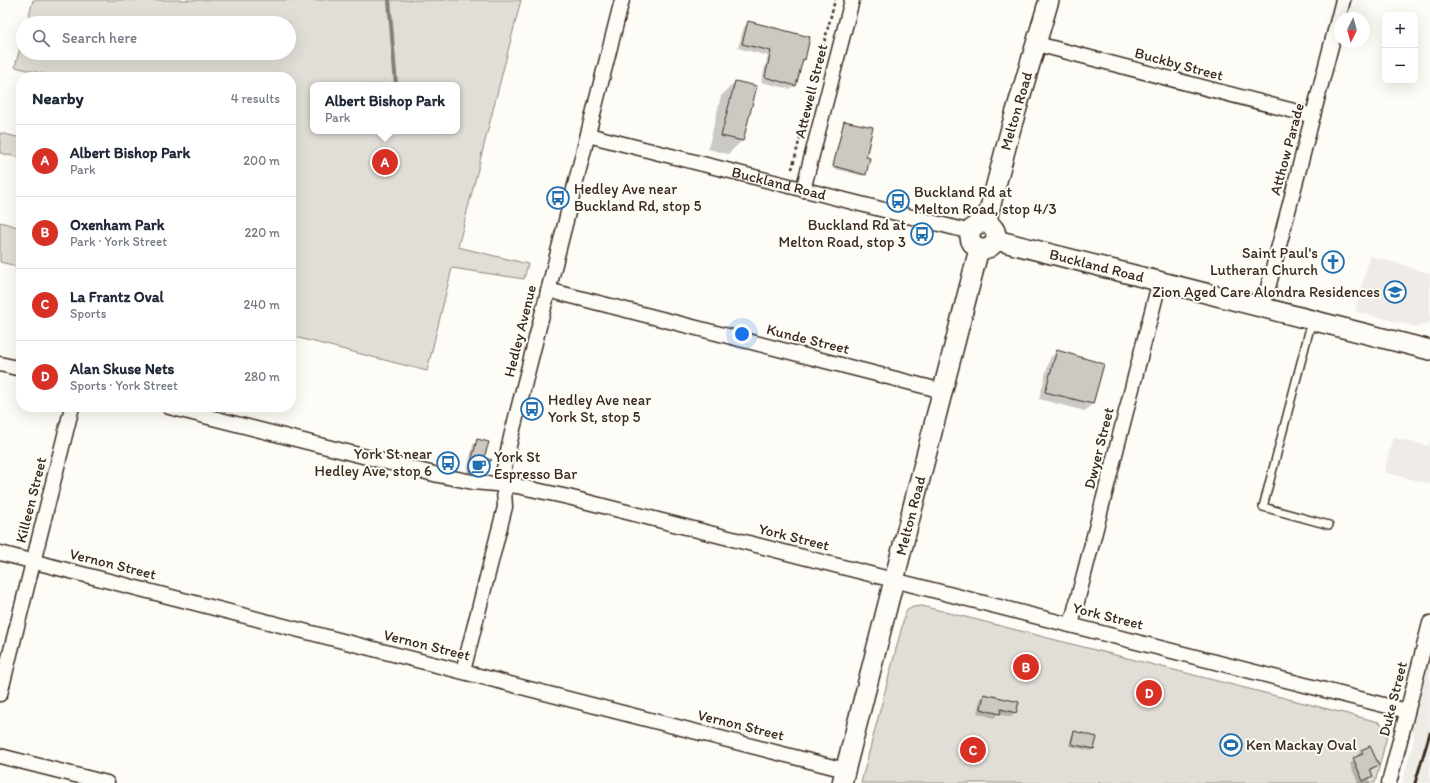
<!DOCTYPE html>
<meta charset="utf-8">
<style>
body{margin:0;font-family:Itim,sans-serif;background:#f2f2f3;color:#1f2937}
.controls{position:absolute;right:12px;top:12px;display:grid;overflow:hidden;border-radius:8px;box-shadow:0 4px 16px #0002}
.controls button{width:36px;height:36px;display:grid;place-items:center;padding:0;border:0;border-bottom:1px solid #e0e1e3;background:#fff;color:#1f2937;font:20px sans-serif}
.compass{position:absolute;left:1334px;top:12px;width:36px;height:36px;border-radius:50%;background:#fff;box-shadow:0 4px 16px #0002;rotate:186deg}
.you{position:absolute;left:742px;top:334px;width:14px;height:14px;margin:-10px;border:3px solid #fff;border-radius:50%;background:#1a73e8;box-shadow:0 0 0 6px #1a73e833}
.badge{display:grid;place-items:center;width:26px;height:26px;border-radius:50%;background:#d93025;color:#fff;font-size:13px;font-weight:700}
.pin{position:absolute;translate:-50% -50%;border:2px solid #fff;box-shadow:0 1px 4px #0006}
.popup{position:absolute;left:310px;top:82px;width:150px;height:52px;box-sizing:border-box;display:grid;place-content:center;border-radius:8px;background:#fff;filter:drop-shadow(0 1px 3px #0005);font-size:13px;white-space:nowrap;color:#747a83}
.popup b{font-size:15px;color:#1f2937}
.popup::after{content:'';position:absolute;left:50%;top:100%;margin-left:-8px;border:8px solid transparent;border-top-color:#fff}
.list{margin:0;padding:0;list-style:none}
h2{display:flex;justify-content:space-between;align-items:center;height:52px;margin:0;padding:0 16px;font-size:17px}
h2 small{font-size:13px;font-weight:400;color:#747a83}
.list li{display:grid;grid-template-columns:26px 1fr auto;gap:12px;align-items:center;box-sizing:border-box;height:72px;padding:0 16px;border-top:1px solid #e0e1e3}
.list b{display:block;font-size:15px;white-space:nowrap}
.list p{margin:0;font-size:13px;white-space:nowrap;color:#747a83}
.list em{font-size:13px;font-style:normal;color:#747a83}
.icon{flex:none;width:22px;height:22px;fill:none;stroke:currentColor;stroke-width:2;stroke-linecap:round;stroke-linejoin:round}
.map{position:relative;flex:none;width:1430px;height:783px;overflow:hidden}
.search{position:absolute;background:#fff;box-shadow:0 4px 16px #0002;left:16px;top:16px;width:280px;height:44px;display:flex;align-items:center;gap:10px;box-sizing:border-box;padding:0 14px;border-radius:22px;color:#747a83;font-size:15px}
.panel{position:absolute;background:#fff;box-shadow:0 4px 16px #0002;left:16px;top:72px;width:280px;height:340px;border-radius:16px}
.map>svg:first-child{display:block}
.built{fill:#efece7}
.green{fill:#e1ded7;stroke:#8e847a;fill-rule:evenodd}
.shadow{fill:#0003}
.lines{fill:none;stroke-linecap:round;stroke-linejoin:round}
.stream{stroke:#887d74;stroke-width:4}
.building{fill:#cdc8c2;stroke:#3b2a1e}
.lane-casing{stroke:#3b2a1e;stroke-width:10}
.street-casing{stroke:#3b2a1e;stroke-width:17}
.secondary-casing{stroke:#3b2a1e;stroke-width:22}
.path{stroke:#3b2a1e;stroke-width:2.5;stroke-dasharray:3 3;stroke-linecap:butt}
.lane{stroke:#fdfcf7;stroke-width:7}
.street{stroke:#fdfcf7;stroke-width:14}
.secondary{stroke:#fdfcf7;stroke-width:19}
.rail{stroke:#3b2a1e;stroke-width:3}
.labels{text-anchor:middle;stroke-width:4;stroke-linejoin:round;paint-order:stroke}
.street-label{font-size:15px;fill:#3b2a1e;stroke:#fdfcf7}
.poi-label{font-size:15px;fill:#3b2a1e;stroke:#fdfcf7;text-anchor:start}
</style>
<div class="map">
<svg width="1430" height="783" viewBox="0 0 1430 783">
<rect width="100%" height="100%" fill="#fdfcf7"/>
<filter id="ink" filterUnits="userSpaceOnUse"><feTurbulence type="fractalNoise" baseFrequency=".025" numOctaves="2"/><feDisplacementMap in="SourceGraphic" scale="8" xChannelSelector="R" yChannelSelector="G"/><feConvolveMatrix kernelMatrix="1 2 1 2 8 2 1 2 1" color-interpolation-filters="sRGB"/></filter>
<g filter="url(#ink)">
<path class="built" d="M 1370,256 L 1400,264 L 1430,274 L 1430,322 L 1425,325 L 1416,327 L 1355,311 Z
M 1393,437 L 1428,446 L 1430,439 L 1430,484 L 1384,472 Z
M 1430,658 L 1430,783 L 1402,783 L 1414,740 L 1412,727 Z"/>
<path class="green" d="M 33,0 L 521,0 L 458,247 L 528,264 L 524,279 L 452,268 L 427,371 L 291,336 L 291,77 L 57,77 L 15,67 L 23,37 L 23,53 L 289,53 L 289,23 L 27,23 ZM 313,85 L 457,85 L 457,131 L 313,131 Z
M 0,133 L 21,138 L 21,158 L 0,153 Z
M 21,216 L 21,267 L 0,262 L 0,222 L 18,227 Z
M 922,606 L 1379,722 L 1386,728 L 1387,736 L 1375,783 L 861,783 L 906,611 L 913,607 Z"/>
<path class="shadow" d="M 748,23 L 804,59 L 801,62 L 795,85 L 790,89 L 761,82 L 768,56 L 738,48 L 744,27 Z
M 735,82 L 742,141 L 728,154 L 708,149 L 721,96 Z
M 845,122 L 865,158 L 865,174 L 863,176 L 832,168 L 843,124 Z
M 1057,351 L 1103,365 L 1092,404 L 1085,411 L 1039,399 L 1050,358 Z
M 478,440 L 483,459 L 490,460 L 478,471 L 467,475 L 467,469 L 473,445 Z
M 985,695 L 1015,713 L 1011,717 L 998,714 L 994,718 L 977,713 L 980,700 Z
M 1074,733 L 1093,749 L 1091,751 L 1069,746 L 1072,734 Z
M 1361,751 L 1378,765 L 1370,771 L 1372,776 L 1370,778 L 1370,783 L 1358,783 L 1350,764 L 1358,757 L 1357,755 Z"/>
<g class="lines">
<path class="stream" d="M 389,0 L 396,85"/>
</g>
<path class="building" d="M 748,21 L 810,37 L 805,60 L 803,59 L 796,86 L 765,77 L 771,51 L 742,44 Z
M 735,81 L 757,86 L 743,141 L 721,136 Z
M 844,121 L 873,127 L 866,157 L 870,158 L 866,175 L 833,166 Z
M 1057,350 L 1104,364 L 1093,404 L 1045,392 Z
M 477,439 L 489,442 L 484,458 L 492,460 L 484,467 L 470,472 L 471,463 Z
M 984,694 L 1019,702 L 1016,713 L 1001,709 L 1000,714 L 981,709 Z
M 1074,731 L 1097,737 L 1094,749 L 1071,744 Z
M 1370,746 L 1379,765 L 1370,769 L 1373,776 L 1363,781 L 1353,758 L 1363,754 L 1361,750 Z"/>
<g class="lines">
<g class="lane-casing">
<path id="lane" d="M 1312,320 L 1263,507 L 1329,525"/>
</g>
<g class="street-casing">
<g id="street">
<path d="M 1037,44 L 1313,116"/>
<path id="s1" d="M 588,135 L 971,232"/>
<path d="M 803,190 L 852,0"/>
<path d="M 548,290 L 943,391"/>
<path d="M 1263,307 L 1343,0"/>
<path d="M 0,364 L 21,369"/>
<path d="M 169,407 L 438,475 L 473,482 L 517,486 L 568,497 L 1407,711"/>
<path d="M 0,553 L 845,770"/>
<path d="M 1071,625 L 1160,280"/>
<path d="M 463,671 L 505,507 L 503,473 L 511,437 L 622,0"/>
<path d="M 0,694 L 72,407"/>
<path d="M 0,756 L 107,783"/>
<path d="M 1389,783 L 1430,623"/>
</g>
</g>
<g class="secondary-casing">
<g id="secondary">
<circle cx="983" cy="236" r="13"/>
<path id="s2" d="M 986,223 L 1011,128 L 1049,0"/>
<path id="s3" d="M 996,240 L 1430,350"/>
<path id="s4" d="M 842,783 L 979,249"/>
</g>
</g>
<path class="path" d="M 792,169 L 835,0"/>
<use href="#lane" class="lane"/>
<use href="#street" class="street"/>
<use href="#secondary" class="secondary"/>
<path class="rail" d="M 1415,783 L 1430,733"/>
</g>
</g>
<defs>
<g id="bus-ring" transform="scale(1.15)"><circle r="9.5" fill="#fdfcf7" stroke="#1f6fb2" stroke-width="1.5"/><path d="M-5-6H5V4H4V6H2V4H-2V6H-4V4H-5ZM-3.5-4V0h7V-4ZM-3.5 1.2v1.5H-2V1.2ZM2 1.2v1.5H3.5V1.2Z" fill="#1f6fb2"/></g>
<g id="church-ring" transform="scale(1.15)"><circle r="9.5" fill="#fdfcf7" stroke="#1f6fb2" stroke-width="1.5"/><path d="M-1.2-6h2.4v3.5h3.3v2.4h-3.3V6h-2.4V-.1h-3.3v-2.4h3.3Z" fill="#1f6fb2"/></g>
<g id="school-ring" transform="scale(1.15)"><circle r="9.5" fill="#fdfcf7" stroke="#1f6fb2" stroke-width="1.5"/><path d="M0-5L7-2L0 1L-7-2ZM-4 1L0 2.5L4 1V4Q0 6-4 4Z" fill="#1f6fb2"/></g>
<g id="cafe-ring" transform="scale(1.15)"><circle r="9.5" fill="#fdfcf7" stroke="#1f6fb2" stroke-width="1.5"/><path d="M-5.5-4.5H6V0H3Q3 3.5 0 3.5H-2.5Q-5.5 3.5-5.5 0ZM3-3.2v2h1.7v-2ZM-6 4.5H4V6H-6Z" fill="#1f6fb2"/></g>
<g id="stadium-ring" transform="scale(1.15)"><circle r="9.5" fill="#fdfcf7" stroke="#1f6fb2" stroke-width="1.5"/><path d="M0-5a6.5 5 0 1 0 0 10a6.5 5 0 1 0 0-10ZM-3.5-1.8h7v3.6h-7Z" fill="#1f6fb2"/></g>
</defs>
<g fill-rule="evenodd">
<use href="#bus-ring" x="558" y="198"/>
<use href="#bus-ring" x="898" y="201"/>
<use href="#bus-ring" x="922" y="234"/>
<use href="#church-ring" x="1333" y="262"/>
<use href="#school-ring" x="1395" y="292"/>
<use href="#bus-ring" x="532" y="409"/>
<use href="#bus-ring" x="448" y="463"/>
<use href="#cafe-ring" x="479" y="466"/>
<use href="#stadium-ring" x="1231" y="745"/>
</g>
<g class="labels">
<g class="street-label">
<text transform="translate(1179 64) rotate(15)" y="5">Buckby Street</text>
<text transform="translate(811 91) rotate(-76)" y="5">Attewell Street</text>
<text dy="5" stroke="none"><textPath href="#s2" startOffset="116">Melton Road</textPath></text>
<text transform="translate(1287 149) rotate(-75)" y="5">Atthow Parade</text>
<text dy="5" stroke="none"><textPath href="#s1" startOffset="197">Buckland Road</textPath></text>
<text dy="5" stroke="none"><textPath href="#s3" startOffset="104">Buckland Road</textPath></text>
<text transform="translate(520 331) rotate(-76)" y="5">Hedley Avenue</text>
<text transform="translate(808 339) rotate(14)" y="5">Kunde Street</text>
<text transform="translate(1099 448) rotate(-76)" y="5">Dwyer Street</text>
<text transform="translate(31 500) rotate(-76)" y="5">Killeen Street</text>
<text dy="5" stroke="none"><textPath href="#s4" startOffset="276">Melton Road</textPath></text>
<text transform="translate(794 537) rotate(14)" y="5">York Street</text>
<text transform="translate(113 564) rotate(14)" y="5">Vernon Street</text>
<text transform="translate(1108 616) rotate(14)" y="5">York Street</text>
<text transform="translate(427 645) rotate(14)" y="5">Vernon Street</text>
<text transform="translate(1393 699) rotate(-76)" y="5">Duke Street</text>
<text transform="translate(741 725) rotate(14)" y="5">Vernon Street</text>
</g>
<g class="poi-label">
<text x="574" y="194">Hedley Ave near<tspan x="574" dy="17">Buckland Rd, stop 5</tspan></text>
<text x="914" y="197">Buckland Rd at<tspan x="914" dy="17">Melton Road, stop 4/3</tspan></text>
<text x="906" y="230" text-anchor="end">Buckland Rd at<tspan x="906" dy="17">Melton Road, stop 3</tspan></text>
<text x="1318" y="258" text-anchor="end">Saint Paul's<tspan x="1318" dy="17">Lutheran Church</tspan></text>
<text x="1380" y="297" text-anchor="end">Zion Aged Care Alondra Residences</text>
<text x="548" y="405">Hedley Ave near<tspan x="548" dy="17">York St, stop 5</tspan></text>
<text x="432" y="459" text-anchor="end">York St near<tspan x="432" dy="17">Hedley Ave, stop 6</tspan></text>
<text x="494" y="462">York St<tspan x="494" dy="17">Espresso Bar</tspan></text>
<text x="1246" y="750">Ken Mackay Oval</text>
</g>
</g>
</svg>
<div class="controls">
<button>+</button>
<button>−</button>
</div>
<svg class="compass" viewBox="-18 -18 36 36"><path d="M0-13l5 13h-10z" fill="#e53935"/><path d="M0 13l5-13h-10z" fill="#747a83"/></svg>
<div class="you"></div>
<div class="pin badge" style="left:385px;top:162px">A</div>
<div class="popup"><b>Albert Bishop Park</b>Park</div>
<div class="pin badge" style="left:1026px;top:667px">B</div>
<div class="pin badge" style="left:973px;top:750px">C</div>
<div class="pin badge" style="left:1149px;top:693px">D</div>
<div class="search"><svg class="icon" aria-label="search" viewBox="0 0 24 24"><circle cx="10" cy="10" r="6"/><path d="M15 15l6 6"/></svg>Search here</div>
<section class="panel">
<h2>Nearby<small>4 results</small></h2>
<ul class="list">
<li><span class="badge">A</span><div><b>Albert Bishop Park</b><p>Park</p></div><em>200 m</em></li>
<li><span class="badge">B</span><div><b>Oxenham Park</b><p>Park · York Street</p></div><em>220 m</em></li>
<li><span class="badge">C</span><div><b>La Frantz Oval</b><p>Sports</p></div><em>240 m</em></li>
<li><span class="badge">D</span><div><b>Alan Skuse Nets</b><p>Sports · York Street</p></div><em>280 m</em></li>
</ul>
</section>
</div>
